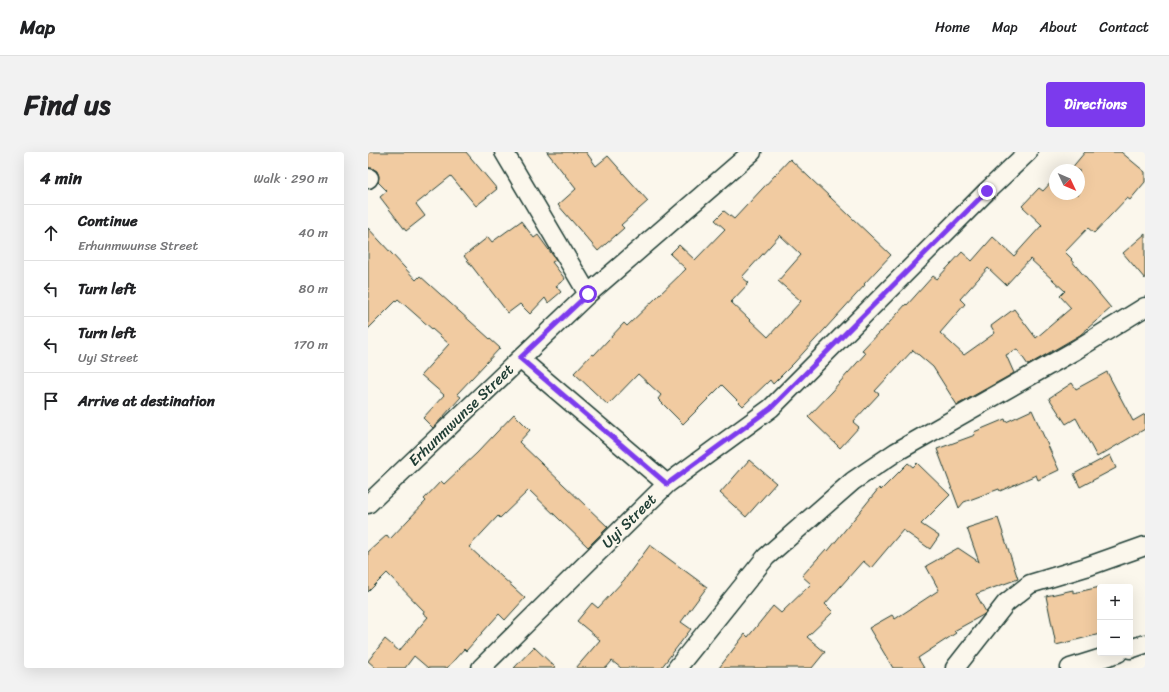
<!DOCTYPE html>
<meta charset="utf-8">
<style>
body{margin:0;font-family:Sriracha,sans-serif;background:#f2f2f2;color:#202124}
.controls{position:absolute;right:12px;bottom:12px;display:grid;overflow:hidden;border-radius:4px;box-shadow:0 4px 16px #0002}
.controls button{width:36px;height:36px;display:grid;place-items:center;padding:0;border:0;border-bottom:1px solid #e0e0e0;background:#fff;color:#202124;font:20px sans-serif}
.compass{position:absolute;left:681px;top:12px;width:36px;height:36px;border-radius:50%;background:#fff;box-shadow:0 4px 16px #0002;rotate:134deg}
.stop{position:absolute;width:12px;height:12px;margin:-9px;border:3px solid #7c3aed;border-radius:50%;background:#fff}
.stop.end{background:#7c3aed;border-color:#fff;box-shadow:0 1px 4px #0008}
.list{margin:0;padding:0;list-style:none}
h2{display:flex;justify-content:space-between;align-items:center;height:52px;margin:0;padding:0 16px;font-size:17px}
h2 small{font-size:13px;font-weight:400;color:#757577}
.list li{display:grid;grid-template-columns:26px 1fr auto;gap:12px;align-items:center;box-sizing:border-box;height:56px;padding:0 16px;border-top:1px solid #e0e0e0}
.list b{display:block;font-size:15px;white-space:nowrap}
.list p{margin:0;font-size:13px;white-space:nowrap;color:#757577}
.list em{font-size:13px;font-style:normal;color:#757577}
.icon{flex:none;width:22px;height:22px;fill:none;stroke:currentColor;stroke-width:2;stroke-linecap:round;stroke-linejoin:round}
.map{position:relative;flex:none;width:777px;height:516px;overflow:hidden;border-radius:4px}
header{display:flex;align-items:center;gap:24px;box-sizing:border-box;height:56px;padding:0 20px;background:#fff;border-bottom:1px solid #e0e0e0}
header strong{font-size:19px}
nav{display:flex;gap:22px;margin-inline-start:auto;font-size:14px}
.intro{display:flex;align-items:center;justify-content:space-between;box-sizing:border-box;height:96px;padding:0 24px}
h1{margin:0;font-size:28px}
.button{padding:10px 18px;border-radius:4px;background:#7c3aed;color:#fff;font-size:14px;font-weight:700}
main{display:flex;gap:24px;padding:0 24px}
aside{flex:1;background:#fff;border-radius:4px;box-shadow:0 4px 16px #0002}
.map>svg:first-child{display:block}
.building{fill:#f1cba1;stroke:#1f3d34;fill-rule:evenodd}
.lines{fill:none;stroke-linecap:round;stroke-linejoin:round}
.minor-casing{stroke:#1f3d34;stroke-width:21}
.minor{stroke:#fbf7ec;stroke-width:18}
.route{stroke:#7c3aed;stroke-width:5}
.labels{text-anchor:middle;stroke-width:4;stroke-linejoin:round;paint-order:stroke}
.street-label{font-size:15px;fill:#1f3d34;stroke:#fbf7ec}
</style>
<header>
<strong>Map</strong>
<nav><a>Home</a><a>Map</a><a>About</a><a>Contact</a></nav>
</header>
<div class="intro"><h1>Find us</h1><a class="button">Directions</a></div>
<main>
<aside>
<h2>4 min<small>Walk · 290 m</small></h2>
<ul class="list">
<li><svg class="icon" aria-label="ahead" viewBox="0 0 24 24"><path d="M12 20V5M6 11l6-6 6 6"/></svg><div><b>Continue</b><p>Erhunmwunse Street</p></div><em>40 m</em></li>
<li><svg class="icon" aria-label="left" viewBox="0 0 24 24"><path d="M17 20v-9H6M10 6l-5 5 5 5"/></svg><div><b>Turn left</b></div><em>80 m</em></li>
<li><svg class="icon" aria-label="left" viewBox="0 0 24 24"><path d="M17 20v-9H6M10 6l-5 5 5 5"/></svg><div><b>Turn left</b><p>Uyi Street</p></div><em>170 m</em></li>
<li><svg class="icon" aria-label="arrive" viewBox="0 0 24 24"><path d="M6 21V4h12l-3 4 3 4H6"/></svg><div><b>Arrive at destination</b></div></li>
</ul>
</aside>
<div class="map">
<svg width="777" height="516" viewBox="0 0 777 516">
<rect width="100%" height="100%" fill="#fbf7ec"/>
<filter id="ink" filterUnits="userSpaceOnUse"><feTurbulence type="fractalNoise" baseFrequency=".025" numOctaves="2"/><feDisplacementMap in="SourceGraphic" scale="8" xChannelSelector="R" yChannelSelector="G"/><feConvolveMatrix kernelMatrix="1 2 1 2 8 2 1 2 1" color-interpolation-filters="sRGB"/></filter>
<g filter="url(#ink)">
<path class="building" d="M 0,0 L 98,0 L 129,37 L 108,54 L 83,24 L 48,52 L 57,64 L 38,79 L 12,45 L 19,39 L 10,30 L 11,24 L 9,19 L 4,16 L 0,16 Z
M 179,0 L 218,0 L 228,14 L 240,4 L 280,49 L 253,73 L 256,76 L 230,99 L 190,53 L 208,37 Z
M 717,0 L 753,0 L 777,20 L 777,30 L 762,48 L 759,46 L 726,81 L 720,76 L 697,100 L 704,107 L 703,108 L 743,156 L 712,183 L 660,213 L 649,197 L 638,203 L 646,221 L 589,253 L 565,215 L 545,198 L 507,239 L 511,242 L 485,270 L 491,275 L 472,296 L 440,265 L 464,240 L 463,240 L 497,202 L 494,198 L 512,179 L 513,180 L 538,152 L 539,153 L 565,124 L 569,127 L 594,100 L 604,109 L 625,85 L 646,104 L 674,73 L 654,54 L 671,36 L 675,39 L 687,26 L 687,42 L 711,42 L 711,18 L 702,18 ZM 662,107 L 697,139 L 692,144 L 703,156 L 668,186 L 646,157 L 623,174 L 627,181 L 596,203 L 572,181 L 597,152 L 592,147 L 620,116 L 638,133 Z
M 422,7 L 523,103 L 496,132 L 497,133 L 426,211 L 405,232 L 402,228 L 375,254 L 354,233 L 315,272 L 290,247 L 293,243 L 270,222 L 240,253 L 206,221 L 224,202 L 226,203 L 256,171 L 259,174 L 318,117 L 302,102 L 311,93 L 327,108 L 357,77 L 347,68 L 356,59 L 366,67 ZM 412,83 L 433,103 L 410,129 L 433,149 L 400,185 L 363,150 L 381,131 L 374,125 Z
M 153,69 L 166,86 L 170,83 L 186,105 L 188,108 L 184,110 L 197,127 L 188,134 L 193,140 L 180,151 L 177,146 L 162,162 L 152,152 L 140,161 L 96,104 L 120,85 L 124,90 Z
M 0,76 L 48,128 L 52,124 L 132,196 L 89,242 L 93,245 L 65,276 L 55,266 L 76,243 L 53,223 L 81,192 L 30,147 L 0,177 Z
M 777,82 L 777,127 L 755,101 Z
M 739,220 L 765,269 L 777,262 L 777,277 L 729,305 L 708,266 L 698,272 L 681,246 L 704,231 L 708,237 Z
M 664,258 L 691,318 L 670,328 L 668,323 L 632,339 L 631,337 L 596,350 L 591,356 L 569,297 L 607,283 L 606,280 L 637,267 L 638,270 Z
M 146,262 L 162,278 L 151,290 L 240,375 L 220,395 L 161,338 L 132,366 L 130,364 L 101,395 L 157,446 L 137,468 L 131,462 L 98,499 L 96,497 L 79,516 L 60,516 L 46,504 L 37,516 L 8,516 L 0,509 L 17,487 L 31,499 L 60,465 L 55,461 L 56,459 L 19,421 L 0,440 L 0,400 L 19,383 L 22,387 L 58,349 L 56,347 L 73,329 L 76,332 L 109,301 Z
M 742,303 L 748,316 L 712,335 L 706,322 Z
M 381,308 L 408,331 L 378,365 L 352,341 Z
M 540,311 L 545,315 L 549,311 L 582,343 L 553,372 L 571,384 L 562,397 L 535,378 L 503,416 L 495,409 L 457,452 L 465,460 L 439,485 L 457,500 L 444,516 L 351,516 L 377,482 L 380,485 L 405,454 L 413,461 L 443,432 L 434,424 L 458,397 L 460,399 L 511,336 L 513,338 Z
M 630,366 L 650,427 L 608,442 L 618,460 L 615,463 L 586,479 L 588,481 L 550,506 L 556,516 L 525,516 L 501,476 L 524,463 L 527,467 L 571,438 L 558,414 L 590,396 L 611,410 L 599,376 Z
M 282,393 L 339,435 L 313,470 L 323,477 L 293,516 L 253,516 L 244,509 L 238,516 L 208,516 L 232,488 L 209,469 L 224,451 L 230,456 L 256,428 Z
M 732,435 L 732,482 L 688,493 L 678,444 L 705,438 L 705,441 Z
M 166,495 L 188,516 L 146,516 Z"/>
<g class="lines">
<g class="minor-casing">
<path id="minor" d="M 136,0 L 220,142
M 0,27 L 1,26
M 152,207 L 299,332
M 0,352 L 220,142 L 384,0
M 762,497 L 777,492
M 113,516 L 299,332 L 403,256 L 619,39 L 660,0
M 309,516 L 398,405 L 485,329 L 528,300 L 706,199 L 777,155
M 587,516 L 638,451 L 662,432 L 718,415 L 777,394
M 702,516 L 750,501"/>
</g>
<use href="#minor" class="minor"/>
</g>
</g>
<g class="lines" filter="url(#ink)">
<path class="route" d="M 220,142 L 152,206 L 299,332 L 403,256 L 619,39"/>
</g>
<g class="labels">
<g class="street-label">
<text transform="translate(93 263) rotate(-44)" y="5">Erhunmwunse Street</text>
<text transform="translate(261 369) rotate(-45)" y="5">Uyi Street</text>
</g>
</g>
</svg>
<div class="controls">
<button>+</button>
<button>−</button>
</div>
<svg class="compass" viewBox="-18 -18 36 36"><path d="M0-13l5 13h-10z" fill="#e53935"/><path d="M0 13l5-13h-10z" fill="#757577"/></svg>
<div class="stop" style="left:220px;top:142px"></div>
<div class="stop end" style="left:619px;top:39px"></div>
</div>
</main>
